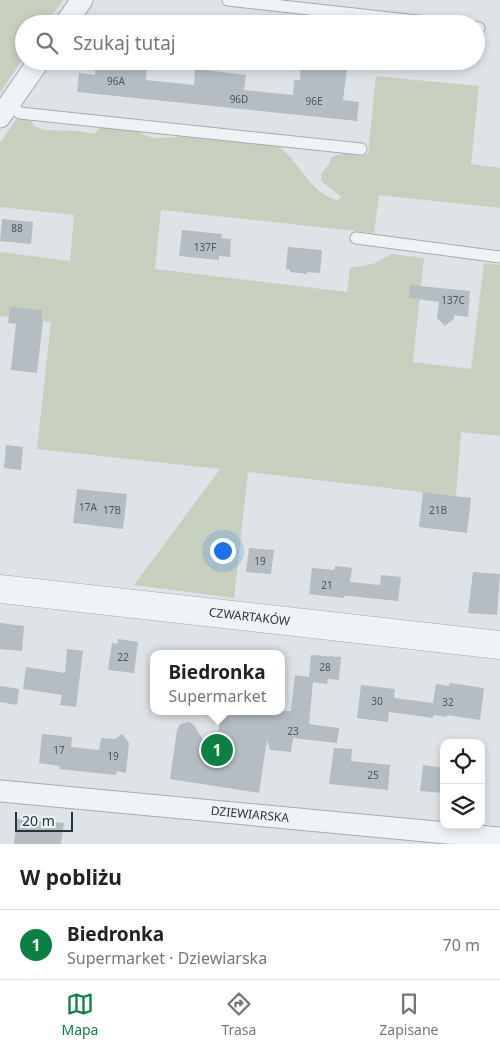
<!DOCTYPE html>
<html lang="pl">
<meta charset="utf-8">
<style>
body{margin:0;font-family:"Noto Sans",sans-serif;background:#f6f6f6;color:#222}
.controls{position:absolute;right:15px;bottom:15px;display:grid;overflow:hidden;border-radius:10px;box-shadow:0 2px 8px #0003}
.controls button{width:45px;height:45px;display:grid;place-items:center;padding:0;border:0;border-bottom:1px solid #e0e0e0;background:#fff;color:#222;font:25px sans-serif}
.scale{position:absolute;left:15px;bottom:12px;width:58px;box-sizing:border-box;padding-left:5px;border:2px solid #28343d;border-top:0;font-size:14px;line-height:18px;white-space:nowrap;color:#28343d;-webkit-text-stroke:4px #edf2f4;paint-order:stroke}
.you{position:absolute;left:222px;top:550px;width:18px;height:18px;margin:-12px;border:4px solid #fff;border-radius:50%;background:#1a73e8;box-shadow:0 0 0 8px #1a73e833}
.badge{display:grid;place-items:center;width:32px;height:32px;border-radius:50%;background:#0b8043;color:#fff;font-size:16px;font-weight:700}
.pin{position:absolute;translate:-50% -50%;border:2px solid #fff;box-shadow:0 1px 5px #0006}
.popup{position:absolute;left:150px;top:650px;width:135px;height:65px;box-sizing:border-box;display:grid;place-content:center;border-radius:10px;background:#fff;filter:drop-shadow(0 1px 4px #0005);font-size:16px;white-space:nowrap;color:#767676}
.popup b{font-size:19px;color:#222}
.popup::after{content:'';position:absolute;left:50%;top:100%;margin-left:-10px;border:10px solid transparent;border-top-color:#fff}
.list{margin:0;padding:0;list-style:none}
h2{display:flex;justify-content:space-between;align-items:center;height:65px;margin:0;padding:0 20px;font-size:21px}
h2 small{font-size:16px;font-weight:400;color:#767676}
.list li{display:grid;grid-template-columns:32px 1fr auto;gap:15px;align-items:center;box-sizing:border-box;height:70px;padding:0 20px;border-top:1px solid #e0e0e0}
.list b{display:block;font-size:19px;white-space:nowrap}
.list p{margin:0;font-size:16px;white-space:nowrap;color:#767676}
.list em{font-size:16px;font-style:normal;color:#767676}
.icon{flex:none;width:28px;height:28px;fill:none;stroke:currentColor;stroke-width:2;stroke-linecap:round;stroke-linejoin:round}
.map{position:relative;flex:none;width:500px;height:844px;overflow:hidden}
.search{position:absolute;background:#fff;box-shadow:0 2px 8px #0003;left:15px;right:15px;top:15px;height:55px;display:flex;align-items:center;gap:12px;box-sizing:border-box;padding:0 18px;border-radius:28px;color:#767676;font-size:19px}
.sheet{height:135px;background:#fff}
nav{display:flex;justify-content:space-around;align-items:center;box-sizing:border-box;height:70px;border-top:1px solid #e0e0e0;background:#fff;font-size:14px;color:#767676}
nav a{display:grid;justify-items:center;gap:2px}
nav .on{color:#0b8043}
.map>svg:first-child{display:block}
.green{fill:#c7d0bf}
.building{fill:#b5bdc3}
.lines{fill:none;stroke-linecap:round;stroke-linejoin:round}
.service-casing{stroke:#a4abb1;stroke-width:13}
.minor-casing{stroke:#a4abb1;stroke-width:23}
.tertiary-casing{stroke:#a4abb1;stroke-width:29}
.service{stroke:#f0f3f5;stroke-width:11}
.minor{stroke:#f0f3f5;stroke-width:21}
.tertiary{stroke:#f0f3f5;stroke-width:28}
.labels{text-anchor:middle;stroke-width:5;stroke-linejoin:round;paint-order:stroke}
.number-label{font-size:10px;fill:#4b565e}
.street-label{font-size:12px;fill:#28343d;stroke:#edf2f4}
</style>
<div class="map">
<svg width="500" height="844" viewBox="0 0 500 844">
<rect width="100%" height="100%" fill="#dee3e7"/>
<path class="green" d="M 0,0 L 63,0 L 46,24 L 24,24 L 24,57 L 0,93 Z
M 376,76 L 479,86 L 471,164 L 500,168 L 500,208 L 379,195 L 374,233 L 161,210 L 155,269 L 347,292 L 350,268 L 373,264 L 392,254 L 424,258 L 413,362 L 471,369 L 484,263 L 500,265 L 500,436 L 461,432 L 456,496 L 248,472 L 234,598 L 134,585 L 220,469 L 37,449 L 51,322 L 0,316 L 0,252 L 70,261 L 74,215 L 0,207 L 0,143 L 17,118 L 31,120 L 34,126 L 44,130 L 78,131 L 95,134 L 100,127 L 140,130 L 144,135 L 155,138 L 191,136 L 276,145 C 299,159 309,193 337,200 L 341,198 L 339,195 L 321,181 L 321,174 L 329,164 L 331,158 C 341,151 356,153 368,154 Z"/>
<path class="building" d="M 96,61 L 147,65 L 146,80 L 194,85 L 195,69 L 246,75 L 244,90 L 293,95 L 294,80 L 300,80 L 301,61 L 348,61 L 343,100 L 359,102 L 357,121 L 77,92 L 79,73 L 95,75 Z
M 2,219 L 33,222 L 31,244 L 0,241 Z
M 182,230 L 222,234 L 221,238 L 231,239 L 230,257 L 219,256 L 219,260 L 179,256 Z
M 288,247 L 322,250 L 320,273 L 307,272 L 307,274 L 290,272 L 290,270 L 286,269 Z
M 410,285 L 470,291 L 468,317 L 454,315 L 454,319 L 445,326 L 437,318 L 439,302 L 409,298 Z
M 10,307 L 42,310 L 42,321 L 43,321 L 37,373 L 11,370 L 16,324 L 8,323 Z
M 6,445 L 23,447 L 21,470 L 4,468 Z
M 77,489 L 127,494 L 123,529 L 73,523 Z
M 423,492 L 471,498 L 467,533 L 419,527 Z
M 249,548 L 274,550 L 271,574 L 246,572 Z
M 335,566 L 352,568 L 350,582 L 380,585 L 381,575 L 401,577 L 398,601 L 349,596 L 344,596 L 344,598 L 309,594 L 312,568 L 334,570 Z
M 473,572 L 500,574 L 497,615 L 468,613 Z
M 0,623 L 24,626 L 22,651 L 0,649 Z
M 118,639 L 138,642 L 134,673 L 108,670 L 112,643 L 117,644 Z
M 67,649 L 83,651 L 76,707 L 60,705 L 62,695 L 23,689 L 26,667 L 65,673 Z
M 311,655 L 341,657 L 339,680 L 328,679 L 327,684 L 313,682 L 309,724 L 339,728 L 337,743 L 293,738 L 291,752 L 270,750 L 267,740 L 259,793 L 170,779 L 177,730 L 180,724 L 189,722 L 193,724 L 215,759 L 221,711 L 291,711 L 295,675 L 309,677 Z
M 450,683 L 484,688 L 480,720 L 447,715 L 447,717 L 434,715 L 433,718 L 389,712 L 388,722 L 357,718 L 361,685 L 395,689 L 394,698 L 433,703 L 436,684 L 449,686 Z
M 0,686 L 19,689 L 17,705 L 0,702 Z
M 42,734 L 72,737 L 71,747 L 99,750 L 101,738 L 115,739 L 122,734 L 129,743 L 126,773 L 117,771 L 116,775 L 59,769 L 60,766 L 39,763 Z
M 334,748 L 352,749 L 351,761 L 390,765 L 388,790 L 329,784 Z
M 423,765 L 444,768 L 444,793 L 420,791 Z
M 17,819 L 64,823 L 61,844 L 14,844 Z"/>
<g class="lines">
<g class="service-casing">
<path id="service" d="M 228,0 L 444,24
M 476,27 L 479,28
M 9,105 L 20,113 L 361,149
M 356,238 L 500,257"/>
</g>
<g class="minor-casing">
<g id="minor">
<path d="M 65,24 L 82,0"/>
<path d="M 0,117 L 39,61"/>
<path id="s1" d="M 0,791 L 500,838"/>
</g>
</g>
<g class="tertiary-casing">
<g id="tertiary">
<path id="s2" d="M 0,589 L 500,645"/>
</g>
</g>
<use href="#service" class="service"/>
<use href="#minor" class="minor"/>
<use href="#tertiary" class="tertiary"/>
</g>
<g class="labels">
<g class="number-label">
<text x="116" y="85">96A</text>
<text x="239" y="103">96D</text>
<text x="314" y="105">96E</text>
<text x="17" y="232">88</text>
<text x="205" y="251">137F</text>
<text x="453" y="304">137C</text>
<text x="88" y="511">17A</text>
<text x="112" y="514">17B</text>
<text x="438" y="514">21B</text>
<text x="260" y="565">19</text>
<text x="327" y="589">21</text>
<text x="123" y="661">22</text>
<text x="325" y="671">28</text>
<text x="377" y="705">30</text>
<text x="448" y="706">32</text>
<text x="293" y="735">23</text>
<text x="59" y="754">17</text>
<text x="113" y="760">19</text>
<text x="373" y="779">25</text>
</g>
<g class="street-label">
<text dy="4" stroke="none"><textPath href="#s2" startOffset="251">CZWARTAKÓW</textPath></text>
<text dy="4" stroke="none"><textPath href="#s1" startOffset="251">DZIEWIARSKA</textPath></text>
</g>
</g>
</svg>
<div class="controls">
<button><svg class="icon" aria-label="locate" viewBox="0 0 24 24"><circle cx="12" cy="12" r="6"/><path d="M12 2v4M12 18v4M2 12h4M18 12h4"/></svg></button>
<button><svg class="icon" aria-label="layers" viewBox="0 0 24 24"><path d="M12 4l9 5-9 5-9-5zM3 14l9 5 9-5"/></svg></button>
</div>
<div class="scale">20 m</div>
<div class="you"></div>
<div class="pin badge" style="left:217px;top:750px">1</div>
<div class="popup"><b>Biedronka</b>Supermarket</div>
<div class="search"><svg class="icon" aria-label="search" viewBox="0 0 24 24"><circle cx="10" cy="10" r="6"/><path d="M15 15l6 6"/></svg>Szukaj tutaj</div>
</div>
<section class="sheet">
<h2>W pobliżu<small></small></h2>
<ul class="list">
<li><span class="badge">1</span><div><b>Biedronka</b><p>Supermarket · Dziewiarska</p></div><em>70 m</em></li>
</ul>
</section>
<nav>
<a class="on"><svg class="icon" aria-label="map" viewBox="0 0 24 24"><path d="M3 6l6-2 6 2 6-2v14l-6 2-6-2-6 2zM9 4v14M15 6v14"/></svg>Mapa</a>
<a><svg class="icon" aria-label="directions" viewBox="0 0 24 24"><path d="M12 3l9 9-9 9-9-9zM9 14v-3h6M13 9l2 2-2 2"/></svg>Trasa</a>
<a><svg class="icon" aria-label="saved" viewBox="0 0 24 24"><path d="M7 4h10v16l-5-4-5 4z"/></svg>Zapisane</a>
</nav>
